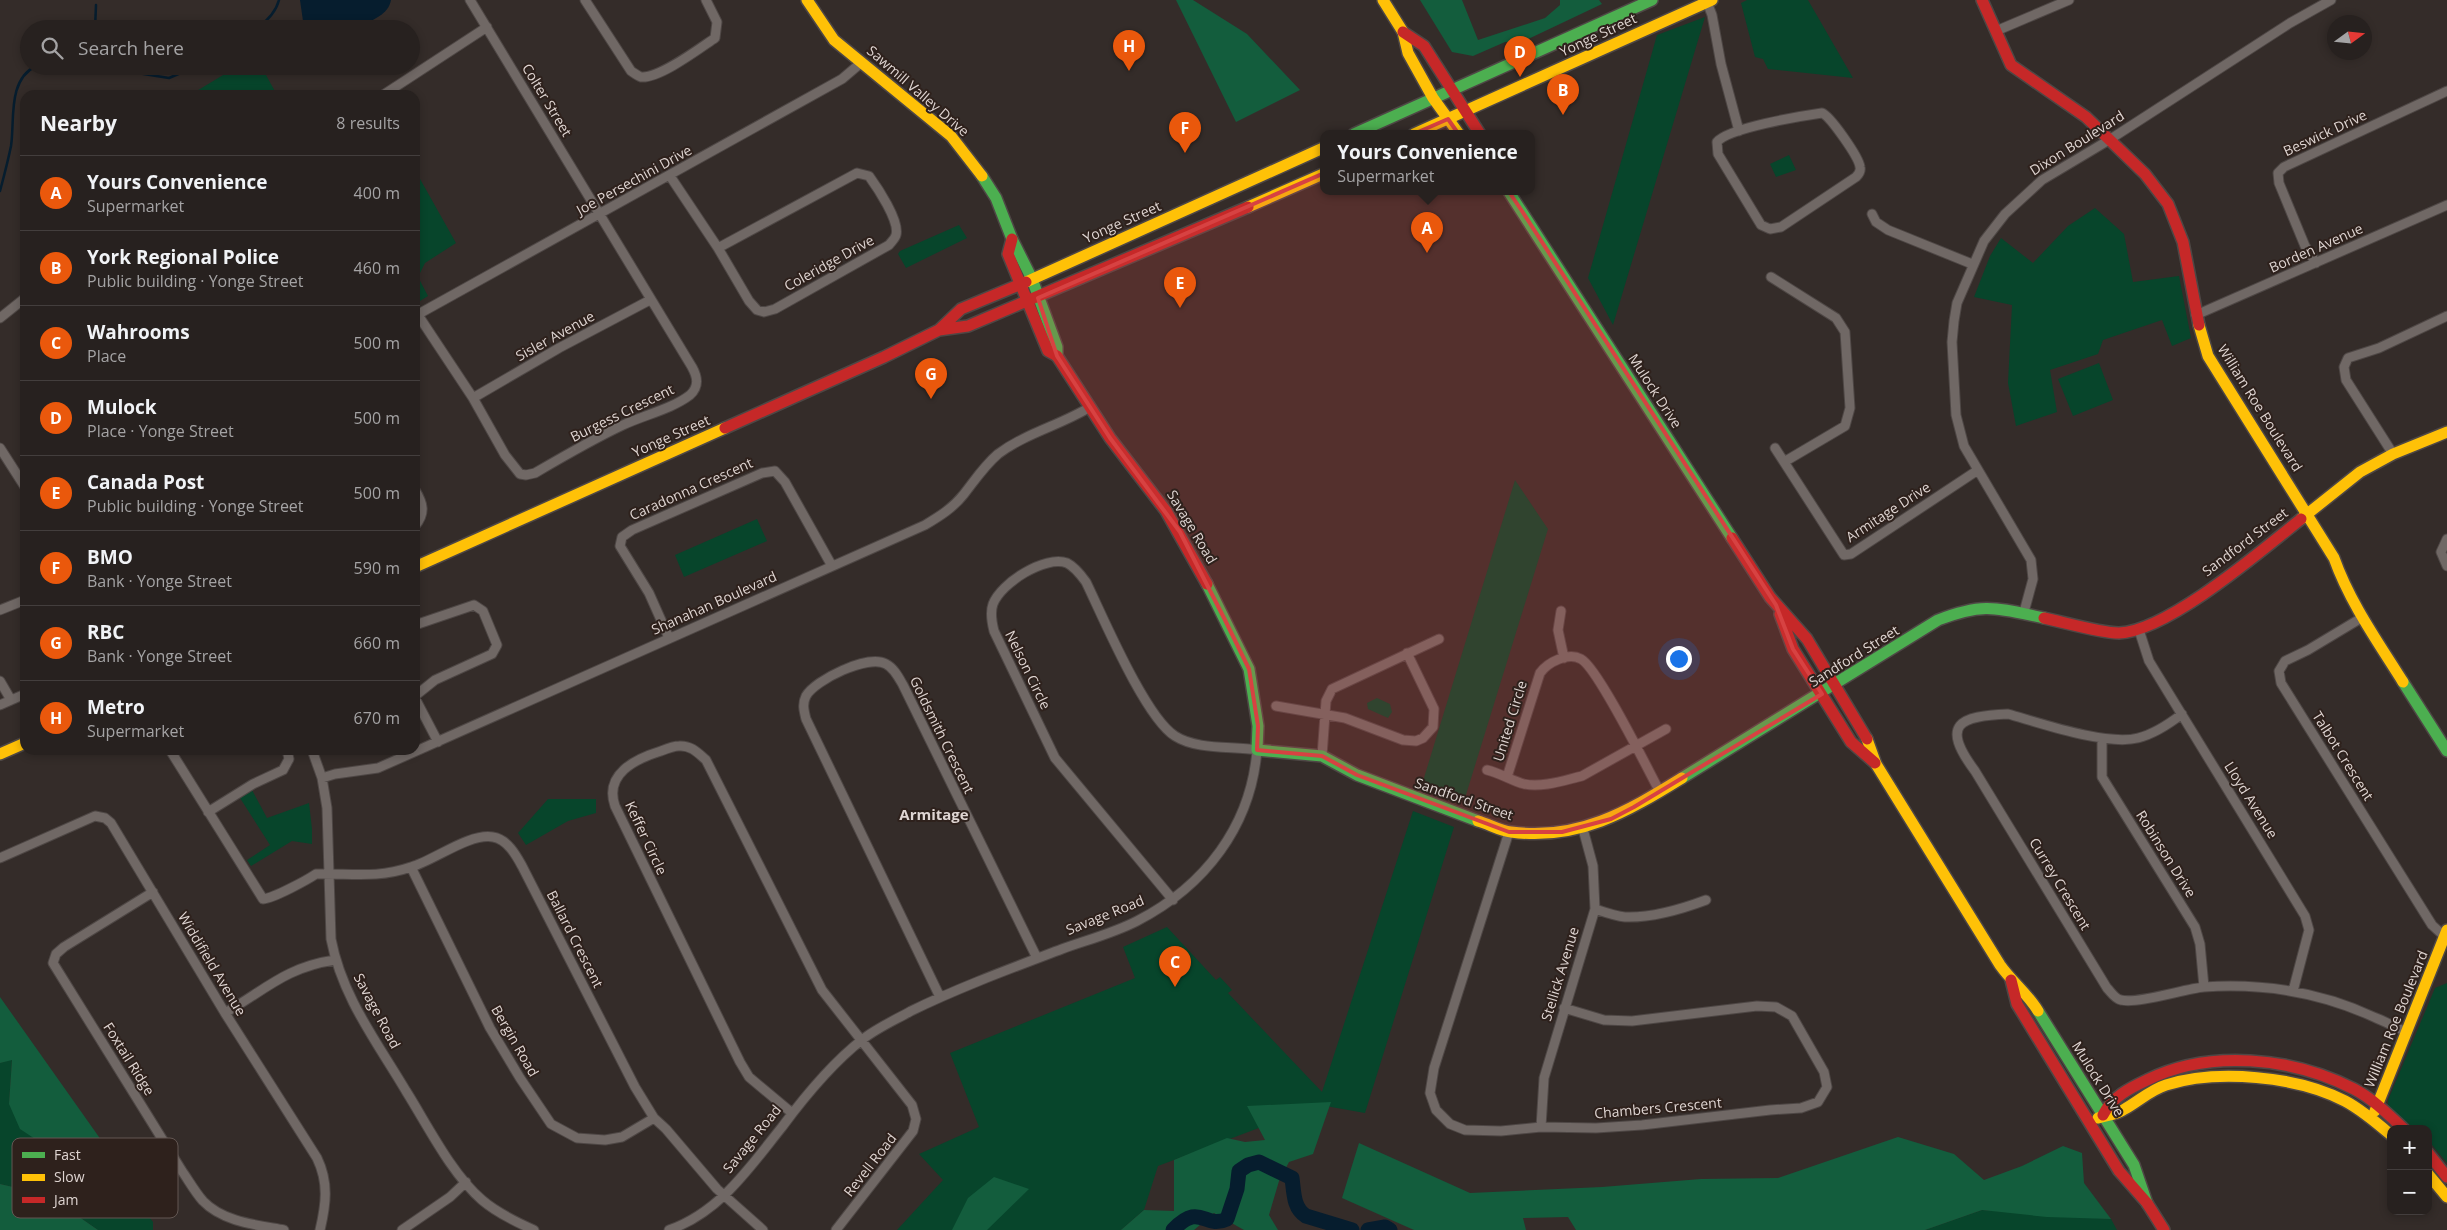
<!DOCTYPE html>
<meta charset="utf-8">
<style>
body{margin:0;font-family:"Open Sans",sans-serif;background:#2f2928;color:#f1f3f6}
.controls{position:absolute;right:15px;bottom:15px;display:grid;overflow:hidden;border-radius:10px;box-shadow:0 2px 8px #0003}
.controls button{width:45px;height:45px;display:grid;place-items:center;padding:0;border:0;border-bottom:1px solid #433e3d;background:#27211f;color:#f1f3f6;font:25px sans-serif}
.compass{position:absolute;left:2327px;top:15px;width:45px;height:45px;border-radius:50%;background:#27211f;box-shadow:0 2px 8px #0003;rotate:75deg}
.you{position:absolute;left:1678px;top:658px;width:18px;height:18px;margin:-12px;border:4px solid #fff;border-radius:50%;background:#1a73e8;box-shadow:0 0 0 8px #1a73e833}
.badge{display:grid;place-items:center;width:32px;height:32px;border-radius:50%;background:#ea580c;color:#fff;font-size:16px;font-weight:700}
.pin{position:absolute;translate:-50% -41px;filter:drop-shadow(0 1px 2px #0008)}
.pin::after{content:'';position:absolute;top:26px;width:18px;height:15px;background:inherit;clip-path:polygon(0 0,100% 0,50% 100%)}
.popup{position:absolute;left:1320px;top:130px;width:215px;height:65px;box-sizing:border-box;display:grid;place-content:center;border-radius:10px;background:#27211f;filter:drop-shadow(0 1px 4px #0005);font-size:16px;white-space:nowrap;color:#a4a3a4}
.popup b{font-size:19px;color:#f1f3f6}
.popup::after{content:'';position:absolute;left:50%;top:100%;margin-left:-10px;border:10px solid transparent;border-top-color:#27211f}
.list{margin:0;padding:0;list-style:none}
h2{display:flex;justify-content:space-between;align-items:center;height:65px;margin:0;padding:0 20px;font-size:21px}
h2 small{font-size:16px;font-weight:400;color:#a4a3a4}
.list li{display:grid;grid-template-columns:32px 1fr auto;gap:15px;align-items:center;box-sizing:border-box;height:75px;padding:0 20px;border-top:1px solid #433e3d}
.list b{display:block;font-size:19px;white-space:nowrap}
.list p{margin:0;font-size:16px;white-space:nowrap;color:#a4a3a4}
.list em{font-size:16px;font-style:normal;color:#a4a3a4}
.icon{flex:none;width:28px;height:28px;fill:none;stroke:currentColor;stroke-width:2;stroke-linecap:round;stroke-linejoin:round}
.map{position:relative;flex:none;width:2447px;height:1230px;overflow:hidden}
.search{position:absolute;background:#27211f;box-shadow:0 2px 8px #0003;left:20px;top:20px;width:400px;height:55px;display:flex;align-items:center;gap:12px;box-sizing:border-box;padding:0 18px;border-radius:28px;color:#a4a3a4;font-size:19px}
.panel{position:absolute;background:#27211f;box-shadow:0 2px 8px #0003;left:20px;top:90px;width:400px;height:665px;border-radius:15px}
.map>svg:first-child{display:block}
.green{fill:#07452b}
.forest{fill:#135d3d}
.water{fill:#061d2e}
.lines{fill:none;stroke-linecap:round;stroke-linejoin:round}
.stream{stroke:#061d2e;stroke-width:2.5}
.river{stroke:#061d2e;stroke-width:15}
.street-casing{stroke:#4e4745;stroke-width:11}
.fast-casing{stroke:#4e4745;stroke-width:14}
.slow-casing{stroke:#4e4745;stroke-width:14}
.jam-casing{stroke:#4e4745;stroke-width:14}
.street{stroke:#706865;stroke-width:9}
.fast{stroke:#4caf50;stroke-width:11}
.slow{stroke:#ffc107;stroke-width:11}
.jam{stroke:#c62828;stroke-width:11}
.marked{fill:#d74242;fill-opacity:0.2;stroke:#d74242;stroke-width:4;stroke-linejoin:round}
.labels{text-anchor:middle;stroke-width:4;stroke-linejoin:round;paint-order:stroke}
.street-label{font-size:14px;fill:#dfd5d2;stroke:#2e211c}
.neighbourhood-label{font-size:15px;font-weight:bold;fill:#dfd5d2;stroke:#2e211c}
.key{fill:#2e211c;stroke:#635753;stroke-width:1}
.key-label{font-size:14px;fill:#dfd5d2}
</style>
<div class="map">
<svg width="2447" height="1230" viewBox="0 0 2447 1230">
<rect width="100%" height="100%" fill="#342c29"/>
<path class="green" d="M 1747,0 L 1808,0 L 1853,78 L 1768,69 L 1763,59 L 1755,57 L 1741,3 Z
M 1705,17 L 1613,325 L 1588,278 L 1657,35 Z
M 238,66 L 261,66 L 277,95 L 181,95 L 195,92 Z
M 1789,155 L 1796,170 L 1776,177 L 1770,164 Z
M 415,170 L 456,243 L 425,263 L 418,277 L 428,296 L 415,304 Z
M 2095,208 L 2124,234 L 2133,282 L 2179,276 L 2191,338 L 2172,346 L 2162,320 L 2103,340 L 2098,354 L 2050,370 L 2057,412 L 2016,426 L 2008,383 L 2012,305 L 1974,297 L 1990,256 L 2001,238 L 2033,263 L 2068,226 Z
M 959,225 L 967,238 L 906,268 L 898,254 L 900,251 Z
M 2099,363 L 2113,400 L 2073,416 L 2058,379 Z
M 1515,480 L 1548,529 L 1465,798 L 1423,781 Z
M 757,519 L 767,541 L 684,577 L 675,555 Z
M 1377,698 L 1390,704 L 1392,712 L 1388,718 L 1368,709 L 1367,703 Z
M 252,790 L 267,818 L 309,803 L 312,829 L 312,844 L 292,841 L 251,866 L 247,860 L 270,845 L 240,798 Z
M 548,799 L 596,799 L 596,813 L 568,821 L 526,845 L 518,833 Z
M 1413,811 L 1454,827 L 1365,1113 L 1320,1105 L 1158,1166 L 1144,1210 L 1121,1230 L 897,1230 L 943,1180 L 919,1154 L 979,1127 L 950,1053 L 1135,978 L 1123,947 L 1167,927 L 1216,980 L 1220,977 L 1232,990 L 1228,993 L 1322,1092 Z
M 2447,983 L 2447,1163 L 2428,1140 L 2428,1129 L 2415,1129 L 2388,1107 L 2388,1100 L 2435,988 Z
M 12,1059 L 9,1104 L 64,1158 L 110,1165 L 153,1222 L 153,1230 L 98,1230 L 59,1203 L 26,1190 L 0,1184 L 0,1063 Z
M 1982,1210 L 2111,1219 L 2117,1230 L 1925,1230 Z"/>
<path class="forest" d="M 1176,0 L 1193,0 L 1247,34 L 1300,90 L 1236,122 Z
M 1420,0 L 1462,0 L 1478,40 L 1545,18 L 1560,5 L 1560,0 L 1599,0 L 1602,4 L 1524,41 L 1505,42 L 1473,56 L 1452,52 Z
M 0,997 L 99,1137 L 110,1165 L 64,1158 L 20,1129 L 9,1104 L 12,1060 L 0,1063 Z
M 1331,1102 L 1313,1154 L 1289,1162 L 1279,1181 L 1269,1215 L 1278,1230 L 1244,1230 L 1214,1213 L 1194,1230 L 1121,1230 L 1144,1210 L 1174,1211 L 1174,1160 L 1227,1138 L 1245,1142 L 1265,1140 L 1247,1106 Z
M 1898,1137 L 1954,1154 L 1984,1180 L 2022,1166 L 2063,1146 L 2082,1153 L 2084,1183 L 2111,1219 L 2047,1217 L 1982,1210 L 1925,1230 L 1576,1230 L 1568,1217 L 1523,1218 L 1526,1230 L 1414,1230 L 1342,1198 L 1359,1143 L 1470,1193 L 1602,1187 L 1701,1179 L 1778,1178 Z
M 994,1177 L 1029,1189 L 987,1230 L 952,1230 L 968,1198 Z
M 0,1184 L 26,1190 L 59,1203 L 98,1230 L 0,1230 Z"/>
<path class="water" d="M 300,0 L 391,0 C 386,28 331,29 308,29 L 303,21 Z"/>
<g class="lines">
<path class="stream" d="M 95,29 L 96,5
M 256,29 C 266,22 276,12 279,0
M 95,66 L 97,67
M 106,68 L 169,78 L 197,66
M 0,191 C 4,176 8,161 11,146 C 15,121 7,80 36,66"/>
<path class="river" d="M 1173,1230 C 1201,1201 1204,1230 1227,1219 L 1237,1189 L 1239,1171 L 1248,1165 L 1259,1162 L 1292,1178 C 1294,1192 1293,1208 1306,1216 L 1352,1230
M 1368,1230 L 1385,1227 L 1390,1230"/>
<g class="street-casing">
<path id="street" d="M 585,0 L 631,71 C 634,73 638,76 641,77 C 659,79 700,48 715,38 L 717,22 L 706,0
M 1707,2 L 1712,15 L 1721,64 L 1739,131
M 1996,31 L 2069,0
M 383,95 L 487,27
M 1822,113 C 1830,116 1859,157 1860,167 C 1861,171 1859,174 1856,177 L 1781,227 L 1770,229 L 1761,225 L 1718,154 L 1717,142 C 1728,128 1801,116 1822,113 Z
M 670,176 L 718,248 L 749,301 L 757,310 L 764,312 L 775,309 L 889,245 C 891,242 895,239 896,235 C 900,221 877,187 869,176 L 857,173 L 718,248
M 1872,214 L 1876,222 L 1888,230 L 1972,264
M 2316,263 L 2305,246 L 2279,183 L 2278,173 L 2284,167 L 2447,91
M 1771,277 L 1836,318 L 1845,332 L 1850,408 L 1845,426 L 1784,462
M 418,315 L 473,398 L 505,455 L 520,474 L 526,475 L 535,473 C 564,456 593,439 623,425 C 644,415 672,409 690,395 C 700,386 697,376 692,367 L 470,0
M 2196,315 L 2447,205
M 415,316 L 842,79 L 862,62
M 0,318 L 25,298
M 473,398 L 559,348 L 650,300
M 0,448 L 25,487
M 1775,448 L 1844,555 L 1851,554 L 1978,470
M 2393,454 L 2346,380 L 2344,367 L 2348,358 L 2379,348 L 2447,316
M 415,490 C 423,503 426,513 415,526
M 2447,539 L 2441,552 L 2447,566
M 0,610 L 25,600
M 1561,611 L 1558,630 L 1564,658
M 2024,612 L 2033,579 L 2031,560 L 1964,446 L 1956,415 L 1952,342 L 1954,321 L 1957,303 L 1984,241 L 2005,214 L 2042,180 L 2109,140 L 2290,23 L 2331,0
M 2363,617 L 2308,650 L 2285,661 L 2279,671 L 2281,683 L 2432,925 L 2444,936
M 415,625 L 474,605 L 483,611 L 497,645 L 492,654 L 435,680 L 415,696
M 2139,630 L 2149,661 L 2305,916 L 2309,930 L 2293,991
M 669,638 L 649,593 L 620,546 L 622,537 L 632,530 L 762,473 L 775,471 L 785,482 L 832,566
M 0,681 L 11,700
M 415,698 L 438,742
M 0,705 L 25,694
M 1276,706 L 1345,718 L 1403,740 L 1416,741 L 1423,738 L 1433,727 L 1434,709 L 1407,653
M 2182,714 C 2169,724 2154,734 2138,738 C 2106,746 2040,723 2008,714 C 1959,716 1940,724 1975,771 L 2107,988 C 2111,992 2115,999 2121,1000 C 2138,1004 2184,989 2204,987 C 2263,983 2323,993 2376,1018 C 2387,1022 2396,1028 2407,1032
M 2102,738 L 2102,777 L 2195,927 L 2200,944 L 2204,987
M 170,750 L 263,899 C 274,898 307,880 316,874 C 350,873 376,879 411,867 C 435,860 469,833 493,837 C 507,839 516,855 522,866 L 635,1087 L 654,1118 L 666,1129 L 717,1189 L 763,1230
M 312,750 L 322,778 L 327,808 L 331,939 C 342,997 377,1042 406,1091 C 428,1126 451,1173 482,1200 C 497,1213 516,1222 534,1230
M 1322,756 L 1326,701 L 1332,689 L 1439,639
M 1487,770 C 1500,773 1512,781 1524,784 C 1542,788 1565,780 1582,776 L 1666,729
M 1507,777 L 1540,673 C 1548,662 1568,652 1581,659 C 1598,668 1648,770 1660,792
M 322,778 L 335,774 L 378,768 L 925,525 C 940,516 953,508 964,494 C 975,480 984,466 998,454 C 1026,433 1061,425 1090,407
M 208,812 L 253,784 L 283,770 L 289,759 L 287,750
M 1509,832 L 1434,1068 L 1430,1093 L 1436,1110 L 1450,1124 L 1465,1130 L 1501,1131 L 1541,1127 L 1596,1128 L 1642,1125 L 1770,1110 L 1801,1108 L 1818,1102 L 1827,1087 L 1824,1072 L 1792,1016 L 1776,1007 L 1757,1006 L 1632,1021 L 1604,1020 L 1564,1008
M 0,858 L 95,816 L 105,818 L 111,823 L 225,1013 L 317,1158 C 329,1183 326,1204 320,1230
M 411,867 L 490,1028 L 520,1078 L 551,1124 L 577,1138 L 605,1140 L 622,1137 L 654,1118
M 153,892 L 64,947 L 56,954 L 53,963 L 182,1171 C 189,1181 195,1192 203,1201 C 223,1222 257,1225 284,1230
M 1595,909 C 1604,912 1615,916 1625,917 C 1651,918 1682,909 1706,900
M 940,997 L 806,719 C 804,711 802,704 806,696 C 815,680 868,654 886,664 C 894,668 899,678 903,685 L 1037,958
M 225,1013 C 265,990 286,967 335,960
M 792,1113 L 749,1077 L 740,1062 L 615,806 C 604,774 635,759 661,751 C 666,749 674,746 679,746 C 691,745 698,753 706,760 L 822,990 L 912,1105 L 916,1119 L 913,1131 L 836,1230
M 1541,1127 L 1544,1078 L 1595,909 L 1593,866 L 1583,829
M 402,1230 L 450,1197 L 466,1182
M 669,1230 C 720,1212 749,1168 782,1127 C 805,1096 832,1063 863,1039 C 877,1028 895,1020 911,1011 C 960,987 1012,968 1062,949 C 1087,940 1114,933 1137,921 C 1205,886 1251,826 1257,750 C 1231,746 1197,750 1175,736 C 1145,717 1103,617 1086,582 C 1081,575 1075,567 1067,563 C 1045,555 1001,583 993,604 C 990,612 992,623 994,631 L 1055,758 L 1173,900"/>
</g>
<g class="fast-casing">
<path id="fast" d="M 1354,134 L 1652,0
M 982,176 L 996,198 L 1012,239 L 1032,279 L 1057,347 L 1057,356
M 1509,192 L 1732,538
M 1207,584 L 1249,669 L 1258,726 L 1257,750 L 1322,756 L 1357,775 L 1478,821
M 2403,682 L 2447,751
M 1682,778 L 1938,620 C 1984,602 1997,608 2044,618
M 2038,1011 L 2134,1165 L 2147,1203"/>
</g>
<g class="slow-casing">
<path id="slow" d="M 807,0 L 834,40 L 951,136 L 982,176
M 1383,0 L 1403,32 L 1408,53 L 1433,98 L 1459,134
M 1414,134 L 1712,0
M 1248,207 L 1323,174
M 1026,282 L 1323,148
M 2199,325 L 2208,356 L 2334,558 C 2350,603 2378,642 2403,682
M 2301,519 L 2360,472 L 2393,454 L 2447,432
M 415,567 L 725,428
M 1867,739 L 1876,764 L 2000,965 C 2012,982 2028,994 2038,1011
M 0,754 L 25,743
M 1478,821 C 1489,824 1500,831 1511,832 C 1578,841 1627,812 1682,778
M 2375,1111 L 2447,930
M 2098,1118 C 2107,1115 2115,1115 2123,1110 C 2138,1102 2150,1090 2166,1085 C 2217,1069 2297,1076 2345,1101 C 2362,1110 2377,1123 2391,1135
M 2428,1174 L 2447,1197"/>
</g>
<g class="jam-casing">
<path id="jam" d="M 1982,0 L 2011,65 L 2086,117 L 2145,174 L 2168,204 L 2183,242 L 2199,325
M 1403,32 L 1424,46 L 1480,134
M 1012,239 L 1008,254 L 1048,351 L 1057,356 L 1110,438 L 1166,511 L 1207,584
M 939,330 L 968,326 L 1248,207
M 725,428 L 884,357 L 939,330 L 961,309 L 1026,282
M 1732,538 L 1770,597 L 1807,639 L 1867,739
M 1780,614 L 1793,649 L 1851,742 L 1875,763
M 2044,618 C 2063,622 2101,633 2119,633 C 2168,631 2261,551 2301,519
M 2011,980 L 2017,1004 L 2119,1171 L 2147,1203 L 2164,1230
M 2103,1115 C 2112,1097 2130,1088 2147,1080 C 2209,1049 2292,1057 2354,1089 C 2373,1099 2388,1114 2404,1129
M 2428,1153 L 2447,1177"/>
</g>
<use href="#street" class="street"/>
<use href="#fast" class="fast"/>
<use href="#slow" class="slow"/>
<use href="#jam" class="jam"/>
</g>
<path class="marked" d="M 1448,119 L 1483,169 L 1503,183 L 1522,211 L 1776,605 L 1793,649 L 1822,694 L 1634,807 L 1611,819 L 1562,832 L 1509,832 L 1357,775 L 1322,756 L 1257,750 L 1258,726 L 1249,669 L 1224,618 L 1180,532 L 1110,438 L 1057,356 L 1038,298 Z"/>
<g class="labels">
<g class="street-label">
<text transform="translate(1598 35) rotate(-25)" y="5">Yonge Street</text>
<text transform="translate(918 91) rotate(41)" y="5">Sawmill Valley Drive</text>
<text transform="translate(547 100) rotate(59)" y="5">Colter Street</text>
<text transform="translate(2325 133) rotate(-25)" y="5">Beswick Drive</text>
<text transform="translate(2077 143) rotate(-32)" y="5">Dixon Boulevard</text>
<text transform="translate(634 180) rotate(-29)" y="5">Joe Persechini Drive</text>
<text transform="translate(1122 222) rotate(-24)" y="5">Yonge Street</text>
<text transform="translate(2316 248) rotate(-24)" y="5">Borden Avenue</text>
<text transform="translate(829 263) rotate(-29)" y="5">Coleridge Drive</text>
<text transform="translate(555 336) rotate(-29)" y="5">Sisler Avenue</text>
<text transform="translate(1655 391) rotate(57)" y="5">Mulock Drive</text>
<text transform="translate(2260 408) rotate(58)" y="5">William Roe Boulevard</text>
<text transform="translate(622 413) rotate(-26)" y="5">Burgess Crescent</text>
<text transform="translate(671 436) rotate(-24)" y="5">Yonge Street</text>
<text transform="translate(691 489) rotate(-24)" y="5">Caradonna Crescent</text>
<text transform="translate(1888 512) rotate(-33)" y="5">Armitage Drive</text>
<text transform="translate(1192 527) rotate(59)" y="5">Savage Road</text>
<text transform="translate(2245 542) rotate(-37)" y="5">Sandford Street</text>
<text transform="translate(714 603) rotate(-24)" y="5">Shanahan Boulevard</text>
<text transform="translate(1854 656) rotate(-32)" y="5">Sandford Street</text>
<text transform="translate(1028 670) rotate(64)" y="5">Nelson Circle</text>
<text transform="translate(1510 721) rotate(-73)" y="5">United Circle</text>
<text transform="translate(942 735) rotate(64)" y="5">Goldsmith Crescent</text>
<text transform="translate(2343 756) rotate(58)" y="5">Talbot Crescent</text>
<text transform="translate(1464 799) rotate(19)" y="5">Sandford Street</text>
<text transform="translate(2251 800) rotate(58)" y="5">Lloyd Avenue</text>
<text transform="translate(646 838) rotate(65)" y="5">Keffer Circle</text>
<text transform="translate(2166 854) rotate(58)" y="5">Robinson Drive</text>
<text transform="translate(2060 884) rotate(59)" y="5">Currey Crescent</text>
<text transform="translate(1105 915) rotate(-22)" y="5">Savage Road</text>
<text transform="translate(575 939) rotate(63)" y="5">Ballard Crescent</text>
<text transform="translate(212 964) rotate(59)" y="5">Widdifield Avenue</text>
<text transform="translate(1560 974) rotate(-73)" y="5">Stellick Avenue</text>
<text transform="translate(377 1011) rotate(62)" y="5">Savage Road</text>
<text transform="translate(2396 1019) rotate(-68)" y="5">William Roe Boulevard</text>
<text transform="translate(515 1041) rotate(60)" y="5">Bergin Road</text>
<text transform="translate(129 1059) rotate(58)" y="5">Foxtail Ridge</text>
<text transform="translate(2098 1079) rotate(58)" y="5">Mulock Drive</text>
<text transform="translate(1658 1108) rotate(-5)" y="5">Chambers Crescent</text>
<text transform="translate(752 1139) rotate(-51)" y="5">Savage Road</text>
<text transform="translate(870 1165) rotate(-52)" y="5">Revell Road</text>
</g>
<g class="neighbourhood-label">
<text x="934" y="820">Armitage</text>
</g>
</g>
<rect x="12" y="1138" width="166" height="80" rx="8" class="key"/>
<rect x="22" y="1152" width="23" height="6" fill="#4caf50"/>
<rect x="22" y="1174" width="23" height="7" fill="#ffc107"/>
<rect x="22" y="1197" width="23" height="6" fill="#c62828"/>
<g class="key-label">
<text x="54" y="1160">Fast</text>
<text x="54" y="1182">Slow</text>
<text x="54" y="1205">Jam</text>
</g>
</svg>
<div class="controls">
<button>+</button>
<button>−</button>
</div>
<svg class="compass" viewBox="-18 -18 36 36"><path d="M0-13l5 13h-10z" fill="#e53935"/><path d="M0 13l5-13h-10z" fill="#a4a3a4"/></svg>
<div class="you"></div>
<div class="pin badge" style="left:1427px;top:253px">A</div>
<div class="popup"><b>Yours Convenience</b>Supermarket</div>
<div class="pin badge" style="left:1563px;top:115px">B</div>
<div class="pin badge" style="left:1175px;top:987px">C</div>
<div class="pin badge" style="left:1520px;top:77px">D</div>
<div class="pin badge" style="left:1180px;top:308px">E</div>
<div class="pin badge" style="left:1185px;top:153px">F</div>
<div class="pin badge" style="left:931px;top:399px">G</div>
<div class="pin badge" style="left:1129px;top:71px">H</div>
<div class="search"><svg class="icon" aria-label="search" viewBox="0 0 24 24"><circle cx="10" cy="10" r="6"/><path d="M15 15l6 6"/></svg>Search here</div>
<section class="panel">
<h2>Nearby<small>8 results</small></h2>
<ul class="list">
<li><span class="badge">A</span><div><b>Yours Convenience</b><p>Supermarket</p></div><em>400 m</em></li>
<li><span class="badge">B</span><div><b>York Regional Police</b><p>Public building · Yonge Street</p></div><em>460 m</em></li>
<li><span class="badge">C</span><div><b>Wahrooms</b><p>Place</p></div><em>500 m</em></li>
<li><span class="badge">D</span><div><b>Mulock</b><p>Place · Yonge Street</p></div><em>500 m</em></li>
<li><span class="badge">E</span><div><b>Canada Post</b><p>Public building · Yonge Street</p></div><em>500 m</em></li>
<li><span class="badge">F</span><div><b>BMO</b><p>Bank · Yonge Street</p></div><em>590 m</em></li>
<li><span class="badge">G</span><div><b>RBC</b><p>Bank · Yonge Street</p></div><em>660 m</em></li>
<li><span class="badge">H</span><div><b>Metro</b><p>Supermarket</p></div><em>670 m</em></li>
</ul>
</section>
</div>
